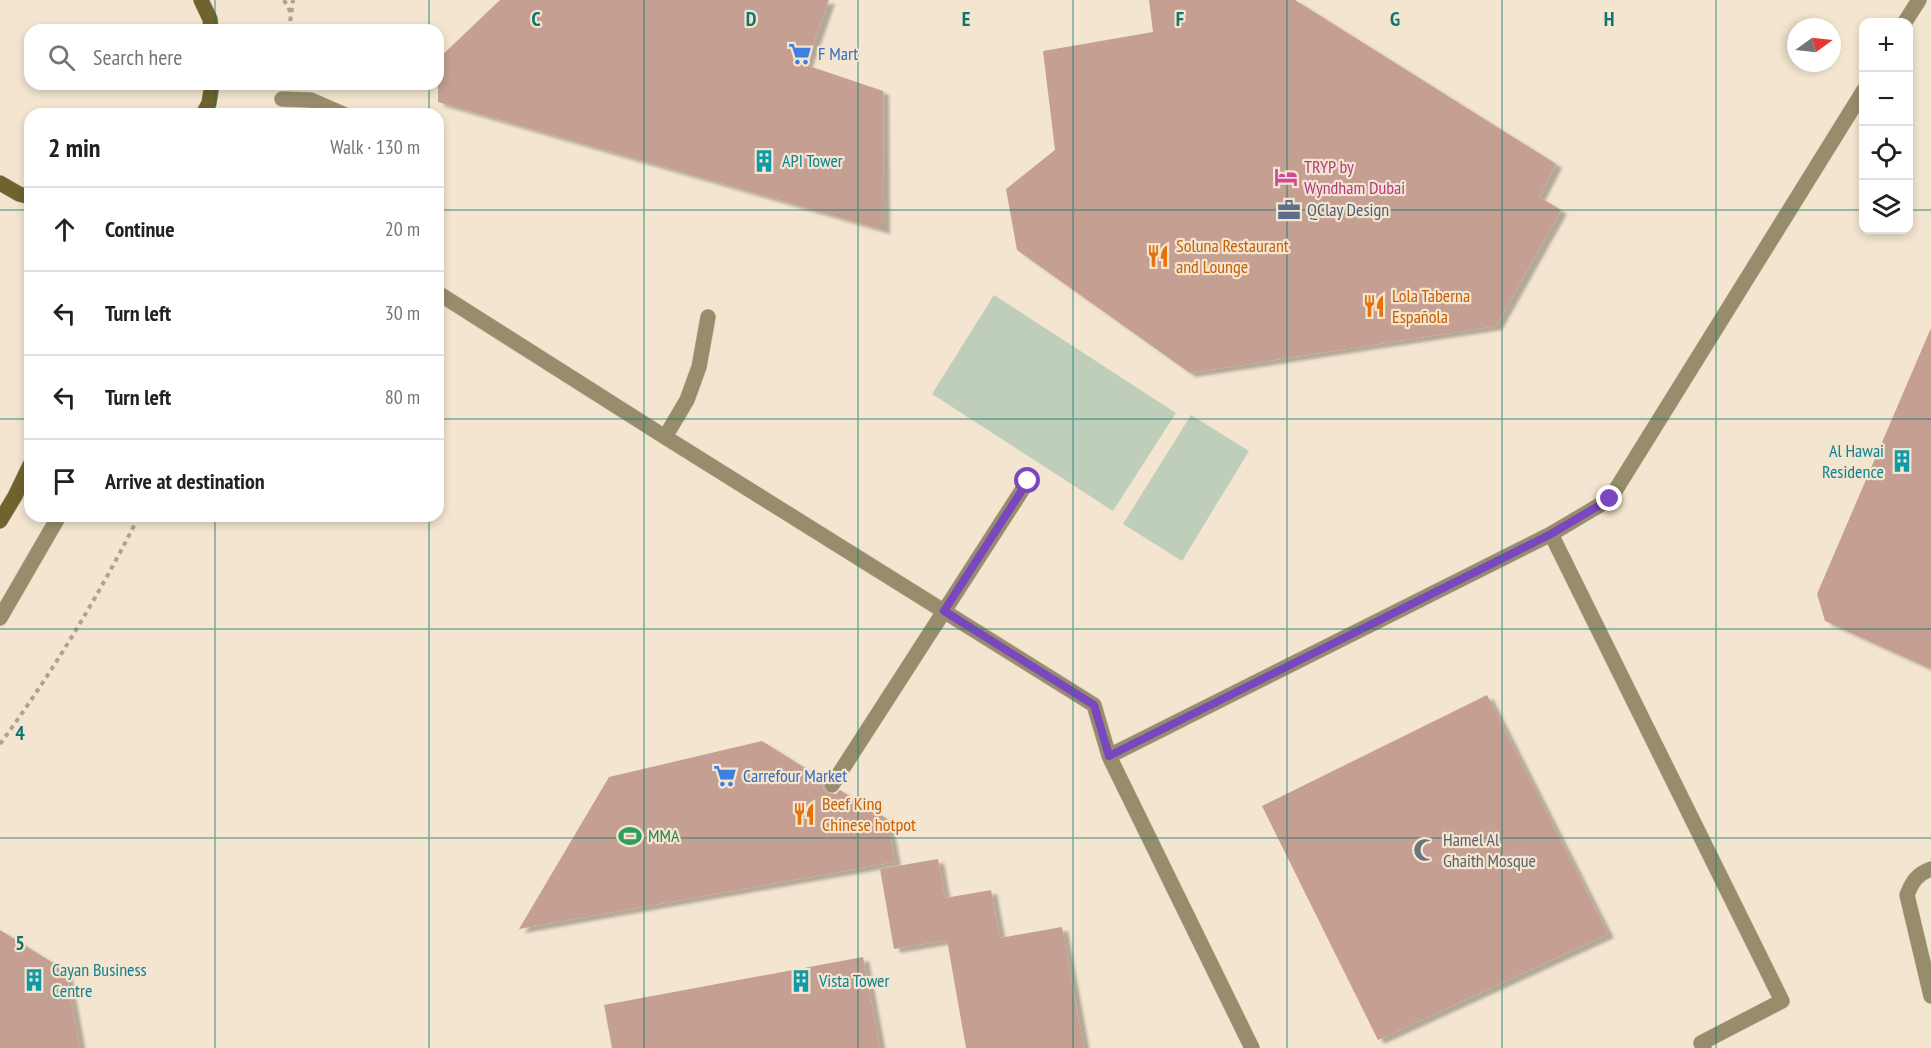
<!DOCTYPE html>
<meta charset="utf-8">
<style>
body{margin:0;font-family:"PT Sans Narrow",sans-serif;background:#f2f2f2;color:#202124}
.controls{position:absolute;right:18px;top:18px;display:grid;overflow:hidden;border-radius:12px;box-shadow:0 3px 9px #0003}
.controls button{width:54px;height:54px;display:grid;place-items:center;padding:0;border:0;border-bottom:2px solid #e0e0e0;background:#fff;color:#202124;font:30px sans-serif}
.compass{position:absolute;left:1787px;top:18px;width:54px;height:54px;border-radius:50%;background:#fff;box-shadow:0 3px 9px #0003;rotate:75deg}
.stop{position:absolute;width:18px;height:18px;margin:-14px;border:4px solid #7b47bf;border-radius:50%;background:#fff}
.stop.end{background:#7b47bf;border-color:#fff;box-shadow:0 2px 6px #0008}
.list{margin:0;padding:0;list-style:none}
h2{display:flex;justify-content:space-between;align-items:center;height:78px;margin:0;padding:0 24px;font-size:26px}
h2 small{font-size:20px;font-weight:400;color:#757577}
.list li{display:grid;grid-template-columns:39px 1fr auto;gap:18px;align-items:center;box-sizing:border-box;height:84px;padding:0 24px;border-top:2px solid #e0e0e0}
.list b{display:block;font-size:22px;white-space:nowrap}
.list em{font-size:20px;font-style:normal;color:#757577}
.icon{flex:none;width:33px;height:33px;fill:none;stroke:currentColor;stroke-width:2;stroke-linecap:round;stroke-linejoin:round}
.map{position:relative;flex:none;width:1931px;height:1048px;overflow:hidden}
.search{position:absolute;background:#fff;box-shadow:0 3px 9px #0003;left:24px;top:24px;width:420px;height:66px;display:flex;align-items:center;gap:15px;box-sizing:border-box;padding:0 21px;border-radius:18px;color:#757577;font-size:22px}
.panel{position:absolute;background:#fff;box-shadow:0 3px 9px #0003;left:24px;top:108px;width:420px;height:414px;border-radius:18px}
.map>svg:first-child{display:block}
.green{fill:#bfcebb}
.building{fill:#c49f92;filter:url(#shadow)}
.lines{fill:none;stroke-linecap:round;stroke-linejoin:round}
.lane-casing{stroke:#ccc0ac;stroke-width:16}
.street-casing{stroke:#ccc0ac;stroke-width:16}
.secondary-casing{stroke:#ccc0ac;stroke-width:16}
.path{stroke:#aea392;stroke-width:4;stroke-dasharray:4.5 4.5;stroke-linecap:butt}
.lane{stroke:#978d6c;stroke-width:15}
.street{stroke:#978d6c;stroke-width:15}
.secondary{stroke:#71622e;stroke-width:15}
.route{stroke:#7b47bf;stroke-width:8}
.grid{fill:none;stroke:#0f766e;stroke-width:1.5;stroke-opacity:0.55}
.labels{text-anchor:middle;stroke-width:4.5;stroke-linejoin:round;paint-order:stroke}
.shop-label{font-size:18px;fill:#366cbe;stroke:#f3e5cf;text-anchor:start}
.culture-label{font-size:18px;fill:#0d838f;stroke:#f3e5cf;text-anchor:start}
.hotel-label{font-size:18px;fill:#b23c85;stroke:#f3e5cf;text-anchor:start}
.service-label{font-size:18px;fill:#4e5e75;stroke:#f3e5cf;text-anchor:start}
.food-label{font-size:18px;fill:#c56008;stroke:#f3e5cf;text-anchor:start}
.leisure-label{font-size:18px;fill:#27864d;stroke:#f3e5cf;text-anchor:start}
.worship-label{font-size:18px;fill:#5b616d;stroke:#f3e5cf;text-anchor:start}
.grid-label{font-size:20px;text-anchor:middle;font-weight:bold;fill:#0f766e;stroke:#f3e5cf;stroke-width:4.5;stroke-linejoin:round;paint-order:stroke}
</style>
<div class="map">
<svg width="1931" height="1048" viewBox="0 0 1931 1048">
<defs>
<filter id="shadow"><feDropShadow dx="6" dy="4" stdDeviation="1.5" flood-color="#0004"/></filter>
</defs>
<rect width="100%" height="100%" fill="#f3e5cf"/>
<path class="green" d="M 994,295 L 1176,413 L 1113,511 L 932,394 Z
M 1191,415 L 1249,451 L 1182,561 L 1123,524 Z"/>
<path class="building" d="M 500,0 L 829,0 L 806,65 L 883,91 L 884,230 L 438,102 L 438,59 Z
M 1149,0 L 1295,0 L 1556,164 L 1539,197 L 1561,210 L 1496,326 L 1190,373 L 1017,250 L 1006,189 L 1055,150 L 1043,51 L 1153,32 Z
M 1931,328 L 1931,669 L 1825,621 L 1817,594 Z
M 1487,695 L 1608,934 L 1378,1040 L 1262,806 Z
M 762,741 L 824,780 L 823,789 L 827,793 L 836,794 L 840,790 L 887,819 L 895,862 L 519,929 L 609,777 Z
M 938,859 L 945,898 L 991,890 L 1000,938 L 1062,927 L 1084,1048 L 966,1048 L 947,940 L 894,949 L 880,869 Z
M 0,930 L 66,971 L 80,1048 L 0,1048 Z
M 863,957 L 880,1048 L 612,1048 L 604,1005 Z"/>
<g class="lines">
<g class="lane-casing">
<path id="lane" d="M 0,618 L 59,516
M 1931,869 C 1917,874 1912,882 1907,895 L 1931,996"/>
</g>
<g class="street-casing">
<path id="street" d="M 1905,22 L 1919,0
M 282,99 L 311,100 L 343,114
M 438,293 L 665,437 L 1094,705 L 1109,756
M 665,437 L 687,400 L 699,367 L 708,317
M 1551,534 L 1782,1001 L 1701,1043 L 1704,1048
M 832,785 L 1028,481
M 1252,1048 L 1109,756 L 1551,534 L 1610,499 L 1864,90"/>
</g>
<g class="secondary-casing">
<path id="secondary" d="M 201,0 L 210,19 L 211,30
M 203,114 L 209,103 L 212,84
M 0,183 L 19,194 L 30,197
M 0,521 L 15,496 L 30,465"/>
</g>
<path class="path" d="M 284,0 L 291,13
M 289,30 L 293,0
M 0,744 C 53,672 99,595 139,516"/>
<use href="#lane" class="lane"/>
<use href="#street" class="street"/>
<use href="#secondary" class="secondary"/>
</g>
<g class="lines">
<path class="route" d="M 1028,481 L 944,611 L 1094,705 L 1109,756 L 1551,534 L 1610,499"/>
</g>
<path class="grid" d="M 215,0 L 215,30M 429,0 L 429,30M 644,0 L 644,1048M 858,0 L 858,1048M 1073,0 L 1073,1048M 1287,0 L 1287,1048M 1502,0 L 1502,1048M 1716,0 L 1716,1048M 215,84 L 215,114M 429,84 L 429,114M 0,210 L 30,210M 438,210 L 1864,210M 1908,210 L 1931,210M 0,419 L 30,419M 438,419 L 1931,419M 215,516 L 215,1048M 429,516 L 429,1048M 0,629 L 1931,629M 0,838 L 1931,838"/>
<defs>
<g id="supermarket-bare" transform="scale(1.8)"><path d="M-6-5.5h2.5l.6 2H6L4.5 2H-2.5L-4.4-4H-6ZM-1.5 3.2a1.3 1.3 0 1 0 .1 0ZM3 3.2a1.3 1.3 0 1 0 .1 0Z" fill="#3f7fe0" stroke="#f3e5cf" stroke-width="2.5" paint-order="stroke"/></g>
<g id="building-bare" transform="scale(1.8)"><path d="M-4-6H4V6H1V3H-1V6H-4ZM-2.5-4.3h1.7v1.8h-1.7ZM.8-4.3h1.7v1.8H.8ZM-2.5-1h1.7V.8h-1.7ZM.8-1h1.7V.8H.8Z" fill="#0f9aa8" stroke="#f3e5cf" stroke-width="2.5" paint-order="stroke"/></g>
<g id="hotel-bare" transform="scale(1.8)"><path d="M-6-4.5h1.5V1H6V5H4.5V3h-9V5H-6ZM-4 0a1.8 1.8 0 1 1 3.6 0ZM.5 0V-2.5h3Q6-2.5 6 0Z" fill="#d1479c" stroke="#f3e5cf" stroke-width="2.5" paint-order="stroke"/></g>
<g id="office-bare" transform="scale(1.8)"><path d="M-6-3h4V-5.5h4V-3h4V5H-6ZM-1-4.5V-3h2v-1.5ZM-6 0V1H6V0Z" fill="#5c6f8a" stroke="#f3e5cf" stroke-width="2.5" paint-order="stroke"/></g>
<g id="restaurant-bare" transform="scale(1.8)"><path d="M-5-6h1v4h1v-4h1v4h1v-4h1v5L-1.5 .5V6h-2V.5L-5-1ZM5-6V6H3V1.5H1.5Q1.5-4 5-6Z" fill="#e8710a" stroke="#f3e5cf" stroke-width="2.5" paint-order="stroke"/></g>
<g id="stadium-bare" transform="scale(1.8)"><path d="M0-5a6.5 5 0 1 0 0 10a6.5 5 0 1 0 0-10ZM-3.5-1.8h7v3.6h-7Z" fill="#2e9e5b" stroke="#f3e5cf" stroke-width="2.5" paint-order="stroke"/></g>
<g id="mosque-bare" transform="scale(1.8)"><path d="M3.5-4.9A6 6 0 1 0 3.5 4.9A5 5 0 1 1 3.5-4.9Z" fill="#6b7280" stroke="#f3e5cf" stroke-width="2.5" paint-order="stroke"/></g>
</defs>
<g fill-rule="evenodd">
<use href="#supermarket-bare" x="800" y="54"/>
<use href="#building-bare" x="764" y="161"/>
<use href="#hotel-bare" x="1286" y="177"/>
<use href="#office-bare" x="1289" y="210"/>
<use href="#restaurant-bare" x="1158" y="256"/>
<use href="#restaurant-bare" x="1374" y="306"/>
<use href="#building-bare" x="1902" y="461"/>
<use href="#supermarket-bare" x="725" y="776"/>
<use href="#restaurant-bare" x="804" y="814"/>
<use href="#stadium-bare" x="630" y="836"/>
<use href="#mosque-bare" x="1425" y="850"/>
<use href="#building-bare" x="34" y="980"/>
<use href="#building-bare" x="801" y="981"/>
</g>
<g class="labels">
<g class="shop-label">
<text x="818" y="60">F Mart</text>
<text x="743" y="782">Carrefour Market</text>
</g>
<g class="culture-label">
<text x="782" y="167">API Tower</text>
<text x="1884" y="457" text-anchor="end">Al Hawai<tspan x="1884" dy="21">Residence</tspan></text>
<text x="52" y="976">Cayan Business<tspan x="52" dy="21">Centre</tspan></text>
<text x="819" y="987">Vista Tower</text>
</g>
<g class="hotel-label">
<text x="1304" y="173">TRYP by<tspan x="1304" dy="21">Wyndham Dubai</tspan></text>
</g>
<g class="service-label">
<text x="1307" y="216">QClay Design</text>
</g>
<g class="food-label">
<text x="1176" y="252">Soluna Restaurant<tspan x="1176" dy="21">and Lounge</tspan></text>
<text x="1392" y="302">Lola Taberna<tspan x="1392" dy="21">Española</tspan></text>
<text x="822" y="810">Beef King<tspan x="822" dy="21">Chinese hotpot</tspan></text>
</g>
<g class="leisure-label">
<text x="648" y="842">MMA</text>
</g>
<g class="worship-label">
<text x="1443" y="846">Hamel Al<tspan x="1443" dy="21">Ghaith Mosque</tspan></text>
</g>
</g>
<g class="grid-label">
<text x="536" y="26">C</text>
<text x="751" y="26">D</text>
<text x="966" y="26">E</text>
<text x="1180" y="26">F</text>
<text x="1395" y="26">G</text>
<text x="1609" y="26">H</text>
<text x="20" y="740">4</text>
<text x="20" y="950">5</text>
</g>
</svg>
<div class="controls">
<button>+</button>
<button>−</button>
<button><svg class="icon" aria-label="locate" viewBox="0 0 24 24"><circle cx="12" cy="12" r="6"/><path d="M12 2v4M12 18v4M2 12h4M18 12h4"/></svg></button>
<button><svg class="icon" aria-label="layers" viewBox="0 0 24 24"><path d="M12 4l9 5-9 5-9-5zM3 14l9 5 9-5"/></svg></button>
</div>
<svg class="compass" viewBox="-18 -18 36 36"><path d="M0-13l5 13h-10z" fill="#e53935"/><path d="M0 13l5-13h-10z" fill="#757577"/></svg>
<div class="stop" style="left:1028px;top:481px"></div>
<div class="stop end" style="left:1610px;top:499px"></div>
<div class="search"><svg class="icon" aria-label="search" viewBox="0 0 24 24"><circle cx="10" cy="10" r="6"/><path d="M15 15l6 6"/></svg>Search here</div>
<section class="panel">
<h2>2 min<small>Walk · 130 m</small></h2>
<ul class="list">
<li><svg class="icon" aria-label="ahead" viewBox="0 0 24 24"><path d="M12 20V5M6 11l6-6 6 6"/></svg><div><b>Continue</b></div><em>20 m</em></li>
<li><svg class="icon" aria-label="left" viewBox="0 0 24 24"><path d="M17 20v-9H6M10 6l-5 5 5 5"/></svg><div><b>Turn left</b></div><em>30 m</em></li>
<li><svg class="icon" aria-label="left" viewBox="0 0 24 24"><path d="M17 20v-9H6M10 6l-5 5 5 5"/></svg><div><b>Turn left</b></div><em>80 m</em></li>
<li><svg class="icon" aria-label="arrive" viewBox="0 0 24 24"><path d="M6 21V4h12l-3 4 3 4H6"/></svg><div><b>Arrive at destination</b></div></li>
</ul>
</section>
</div>
